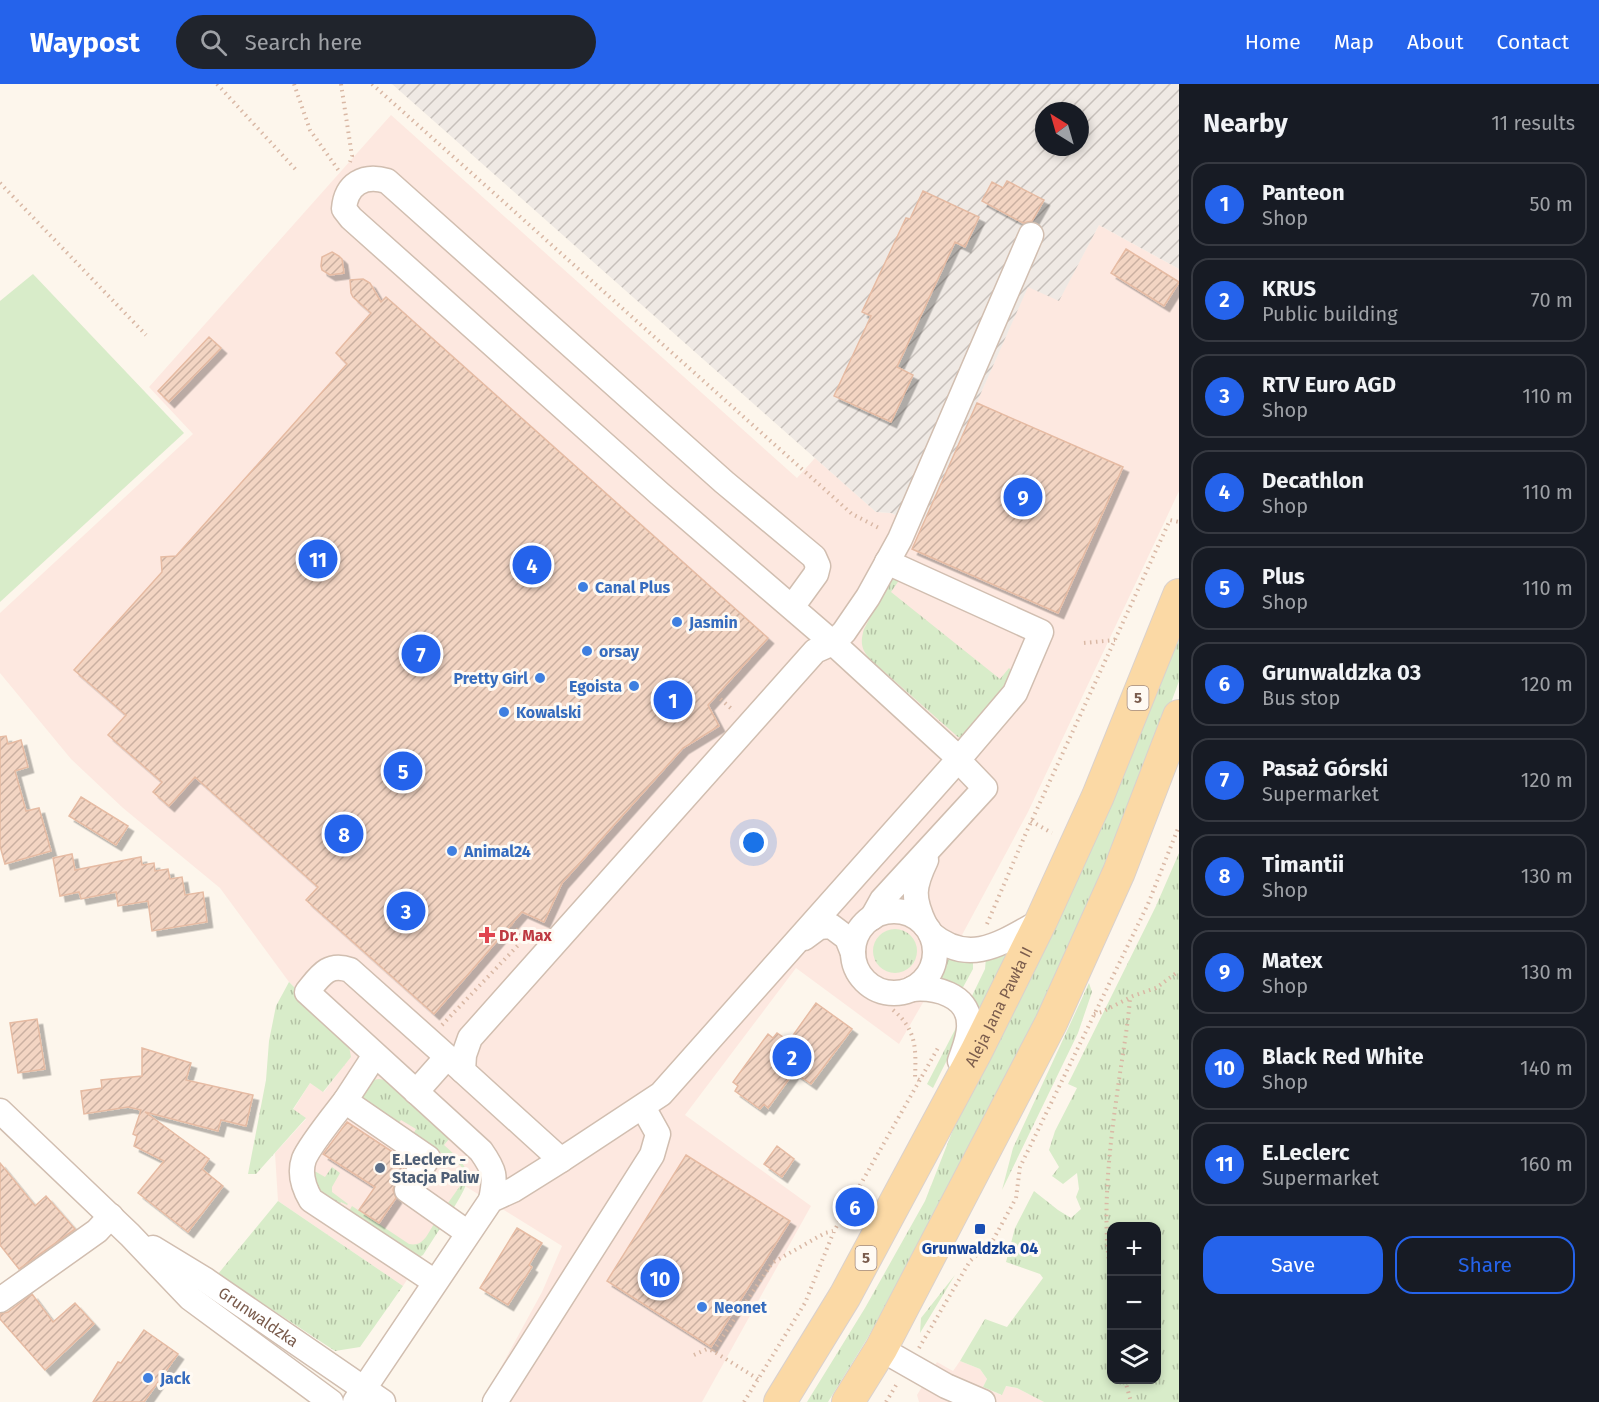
<!DOCTYPE html>
<meta charset="utf-8">
<style>
body{margin:0;font-family:"Fira Sans",sans-serif;background:#20242c;color:#f1f3f6}
.controls{position:absolute;right:18px;bottom:18px;display:grid;overflow:hidden;border-radius:12px;box-shadow:0 3px 9px #0003}
.controls button{width:54px;height:54px;display:grid;place-items:center;padding:0;border:0;border-bottom:2px solid #363941;background:#171b24;color:#f1f3f6;font:30px sans-serif}
.compass{position:absolute;left:1035px;top:18px;width:54px;height:54px;border-radius:50%;background:#171b24;box-shadow:0 3px 9px #0003;rotate:323deg}
.you{position:absolute;left:754px;top:759px;width:21px;height:21px;margin:-15px;border:4px solid #fff;border-radius:50%;background:#1a73e8;box-shadow:0 0 0 9px #1a73e833}
.badge{display:grid;place-items:center;width:39px;height:39px;border-radius:50%;background:#2563eb;color:#fff;font-size:20px;font-weight:700}
.pin{position:absolute;translate:-50% -50%;border:3px solid #fff;box-shadow:0 2px 6px #0006}
.list{margin:0;padding:0;list-style:none}
h2{display:flex;justify-content:space-between;align-items:center;height:78px;margin:0;padding:0 24px;font-size:26px}
h2 small{font-size:20px;font-weight:400;color:#9ea1a6}
.list li{display:grid;grid-template-columns:39px 1fr auto;gap:18px;align-items:center;box-sizing:border-box;height:84px;margin:0 12px 12px;padding:0 12px;border:2px solid #363941;border-radius:18px}
.list b{display:block;font-size:22px;white-space:nowrap}
.list p{margin:0;font-size:20px;white-space:nowrap;color:#9ea1a6}
.list em{font-size:20px;font-style:normal;color:#9ea1a6}
.actions{display:flex;gap:12px;padding:18px 24px}
.actions a{flex:1;padding:14px 0;border:2px solid #2563eb;border-radius:18px;text-align:center;font-size:21px;color:#2563eb}
.actions .main{background:#2563eb;color:#fff}
.icon{flex:none;width:33px;height:33px;fill:none;stroke:currentColor;stroke-width:2;stroke-linecap:round;stroke-linejoin:round}
.map{position:relative;flex:none;width:1179px;height:1318px;overflow:hidden}
header{display:flex;align-items:center;gap:36px;box-sizing:border-box;height:84px;padding:0 30px;background:#2563eb;color:#fff}
header strong{font-size:28px}
nav{display:flex;gap:33px;margin-inline-start:auto;font-size:21px}
.search{width:420px;height:54px;background:#20242c;display:flex;align-items:center;gap:15px;box-sizing:border-box;padding:0 21px;border-radius:33px;color:#9ea1a6;font-size:22px}
main{display:flex}
aside{flex:1;background:#171b24}
.map>svg:first-child{display:block}
.commercial{fill:#fde8e0}
.industrial{fill:url(#industrial-furrows);fill-rule:evenodd}
.grass{fill:url(#grass-tufts);fill-rule:evenodd}
.pitch{fill:#d8ecc9}
.building{fill:url(#building-hatch);stroke:#e6bba3;stroke-width:1.5;filter:url(#shadow)}
.lines{fill:none;stroke-linecap:round;stroke-linejoin:round}
.minor-casing{stroke:#d1beb0;stroke-width:27}
.major-casing{stroke:#dad1cd;stroke-width:34}
.path{stroke:#d9b8a5;stroke-width:4;stroke-dasharray:1.5 4.5;stroke-linecap:butt}
.minor{stroke:#fff;stroke-width:24}
.major{stroke:#fbd9a5;stroke-width:32}
.shop-dot{fill:#3f7fe0;stroke:#fffaf3;stroke-width:2}
.health-dot{fill:#e0444e;stroke:#fffaf3;stroke-width:2}
.service-dot{fill:#5c6f8a;stroke:#fffaf3;stroke-width:2}
.transit-dot{fill:#1a4fb4;stroke:#fffaf3;stroke-width:2}
.labels{text-anchor:middle;stroke-width:6;stroke-linejoin:round;paint-order:stroke}
.shield{fill:#fffaf3;stroke:#a28b7f;stroke-width:1.5}
.shield-label{font-size:15px;font-weight:bold;fill:#7a5c4d}
.shop-label{font-size:16px;font-weight:bold;fill:#366cbe;stroke:#fffaf3;text-anchor:start}
.health-label{font-size:16px;font-weight:bold;fill:#be3a42;stroke:#fffaf3;text-anchor:start}
.street-label{font-size:16px;fill:#7a5c4d;stroke:#fffaf3}
.service-label{font-size:16px;font-weight:bold;fill:#4e5e75;stroke:#fffaf3;text-anchor:start}
.transit-label{font-size:16px;font-weight:bold;fill:#164399;stroke:#fffaf3}
</style>
<header>
<strong>Waypost</strong>
<div class="search"><svg class="icon" aria-label="search" viewBox="0 0 24 24"><circle cx="10" cy="10" r="6"/><path d="M15 15l6 6"/></svg>Search here</div>
<nav><a>Home</a><a>Map</a><a>About</a><a>Contact</a></nav>
</header>
<main>
<div class="map">
<svg width="1179" height="1318" viewBox="0 0 1179 1318">
<defs>
<pattern id="industrial-furrows" width="10" height="10" patternUnits="userSpaceOnUse" patternTransform="scale(1.5)"><rect width="10" height="10" fill="#efe9e4"/><path d="M-1 1l2-2M0 10L10 0M9 11l2-2" fill="none" stroke="#c7c0bb"/></pattern>
<pattern id="grass-tufts" width="24" height="20" patternUnits="userSpaceOnUse" patternTransform="scale(1.5)"><rect width="24" height="20" fill="#d8ecc9"/><path d="M3 7l-1-3M5 7V3M7 7l1-3M15 17l-1-3M17 17v-4M19 17l1-3" fill="none" stroke="#b4c2a5"/></pattern>
<pattern id="building-hatch" width="6" height="6" patternUnits="userSpaceOnUse" patternTransform="scale(1.5)"><rect width="6" height="6" fill="#f3d5c3"/><path d="M-1 1l2-2M0 6l6-6M5 7l2-2" fill="none" stroke="#cab0a1"/></pattern>
<filter id="shadow"><feDropShadow dx="5.5" dy="5.5" stdDeviation="0" flood-color="#0004"/></filter>
</defs>
<rect width="100%" height="100%" fill="#fdf6ec"/>
<path class="commercial" d="M 391,31 L 797,394 L 815,374 L 876,428 L 891,429 L 922,442 L 1028,202 L 1059,216 L 1099,141 L 1179,185 L 1179,407 L 1028,728 L 962,851 L 899,960 L 796,884 L 685,1031 L 811,1122 L 702,1318 L 482,1318 L 542,1208 L 562,1162 L 465,1102 L 403,1202 L 278,1117 L 275,1069 L 306,1035 L 293,1026 L 310,999 L 324,1008 L 350,973 L 348,957 L 289,898 L 220,804 L 123,724 L 71,675 L 0,589 L 0,529 L 193,350 L 149,303 Z
M 960,1277 L 980,1285 L 987,1295 L 983,1303 L 1001,1311 L 1005,1302 L 1017,1304 L 1044,1318 L 919,1318 L 917,1311 L 937,1278 L 953,1287 Z"/>
<path class="industrial" d="M 392,0 L 1179,0 L 1179,185 L 1099,141 L 1059,217 L 1028,203 L 922,442 L 891,429 L 876,428 ZM 1044,27 L 1080,27 L 1080,63 L 1044,63 Z"/>
<path class="grass" d="M 894,493 L 900,495 L 891,508 L 1000,595 L 1009,584 C 1014,588 1012,592 1011,597 L 961,654 L 958,653 L 871,576 C 861,566 860,558 864,545 L 889,497 Z
M 1179,544 L 1179,597 L 1128,736 L 1075,858 L 956,1096 L 867,1255 L 828,1318 L 807,1318 L 865,1224 L 925,1117 L 958,1033 Z
M 1179,769 L 1179,1318 L 1044,1318 L 1017,1304 L 1006,1302 L 1002,1311 L 983,1303 L 987,1295 L 980,1285 L 960,1277 L 985,1235 L 1007,1243 L 1043,1194 L 1040,1190 L 1006,1178 L 1015,1144 L 1034,1107 L 1058,1126 L 1071,1134 L 1081,1125 L 1076,1113 L 1079,1105 L 1077,1089 L 1063,1100 L 1052,1092 L 1059,1083 L 1049,1066 L 1055,1047 L 1077,1004 L 1068,1000 L 1156,822 ZM 1112,1142 L 1156,1142 L 1156,1296 L 1112,1296 Z
M873 867a22 22 0 1 1 44 0a22 22 0 1 1-44 0Z
M 1011,864 L 981,933 L 970,916 L 985,885 L 986,874 Z
M 943,870 L 973,875 L 973,885 L 961,907 L 936,894 Z
M 289,898 L 348,957 L 351,973 L 323,1008 L 310,999 L 293,1025 L 306,1034 L 256,1090 L 248,1090 L 266,996 L 269,957 L 276,922 Z
M 1089,899 L 1092,908 L 1078,949 L 1002,1106 L 1013,1064 Z
M 960,936 L 960,950 L 933,1004 L 927,1000 Z
M 379,995 L 385,996 L 450,1054 L 444,1061 C 473,1087 474,1091 453,1125 L 448,1119 L 465,1095 L 465,1090 L 461,1082 L 413,1050 L 416,1045 L 401,1036 L 398,1040 L 363,1016 L 363,1011 L 373,996 Z
M 332,1083 L 340,1089 L 332,1103 L 332,1108 L 348,1120 L 347,1121 L 341,1118 L 338,1123 L 320,1110 L 311,1085 L 325,1093 Z
M 278,1117 L 403,1202 L 360,1263 L 335,1267 L 218,1190 Z
M 352,1122 L 409,1160 C 423,1163 427,1151 434,1140 L 436,1139 L 441,1143 L 423,1171 L 419,1173 L 348,1129 Z
M 955,1191 L 920,1249 L 921,1234 Z"/>
<path class="pitch" d="M 33,190 L 184,349 L 0,518 L 0,217 Z"/>
<path class="building" d="M 1007,97 L 1044,116 L 1032,137 L 1023,139 L 982,117 L 992,98 L 1003,104 Z
M 923,107 L 979,133 L 965,163 L 955,158 L 897,283 L 913,291 L 891,338 L 834,312 L 871,232 L 862,228 L 906,134 L 910,135 Z
M 1126,165 L 1179,198 L 1164,222 L 1111,189 Z
M 332,168 L 339,172 L 342,175 L 344,189 L 330,191 L 322,186 L 321,182 L 322,173 Z
M 363,195 L 370,199 L 381,218 L 386,213 L 768,554 L 708,621 L 719,642 L 683,664 L 562,799 L 544,838 L 522,828 L 434,930 L 306,816 L 318,803 L 195,693 L 169,722 L 153,708 L 162,698 L 108,651 L 126,631 L 74,586 L 162,488 L 161,473 L 176,472 L 347,280 L 336,269 L 371,229 L 353,213 L 351,209 L 350,196 Z
M 209,253 L 221,264 L 169,318 L 158,307 Z
M 977,319 L 1123,383 L 1058,529 L 912,465 Z
M 6,652 L 8,660 L 21,656 L 28,683 L 15,687 L 26,727 L 39,724 L 51,767 L 5,780 L 0,762 L 0,653 Z
M 81,713 L 128,742 L 116,761 L 69,732 Z
M 72,770 L 75,786 L 141,773 L 142,781 L 154,779 L 155,787 L 168,785 L 170,795 L 182,793 L 185,811 L 203,808 L 207,838 L 152,847 L 148,817 L 118,822 L 116,808 L 81,815 L 79,808 L 60,812 L 53,774 Z
M 816,919 L 852,945 L 811,1000 L 794,988 L 768,1024 L 764,1020 L 760,1025 L 735,1007 L 738,1002 L 733,998 L 768,950 L 773,954 L 777,949 L 789,957 Z
M 37,935 L 45,985 L 18,989 L 10,939 Z
M 142,964 L 191,979 L 186,996 L 253,1011 L 246,1042 L 221,1036 L 218,1047 L 145,1028 L 209,1075 L 202,1085 L 223,1102 L 188,1148 L 138,1109 L 164,1077 L 134,1062 L 137,1052 L 133,1050 L 141,1026 L 128,1023 L 84,1030 L 81,1007 L 102,1004 L 101,996 L 142,992 Z
M 347,1038 L 408,1078 L 395,1099 L 393,1106 L 396,1114 L 379,1139 L 359,1126 L 375,1103 L 323,1070 Z
M 777,1062 L 794,1075 L 782,1093 L 764,1080 Z
M 686,1071 L 790,1137 L 711,1263 L 607,1197 Z
M 0,1079 L 35,1122 L 46,1112 L 75,1145 L 19,1185 L 0,1161 Z
M 517,1144 L 542,1159 L 529,1181 L 532,1183 L 508,1221 L 480,1204 Z
M 32,1210 L 53,1238 L 75,1219 L 94,1240 L 45,1286 L 0,1235 L 0,1230 L 8,1228 Z
M 144,1246 L 178,1270 L 144,1318 L 93,1318 L 118,1278 L 121,1279 Z"/>
<g class="lines">
<g class="minor-casing">
<g id="minor">
<path d="M 792,523 L 816,490 L 818,482 L 814,473 L 724,398 L 387,97 C 364,90 346,100 344,125 L 351,134 L 660,410 L 833,559 L 952,668 L 958,676 L 661,1010 L 561,1076 L 463,987 L 464,971 L 470,954 L 815,567 L 833,559 L 844,548 L 868,513 L 900,455 L 1031,151"/>
<circle cx="894" cy="868" r="41"/>
<path d="M 872,834 L 882,816 L 985,704 L 958,676 L 1015,609 L 1041,548 L 887,478"/>
<path d="M 925,841 C 912,814 913,803 926,776"/>
<path d="M 931,850 C 970,883 1003,858 1041,837"/>
<path d="M 804,854 L 819,843 L 831,842 L 847,854 L 853,869"/>
<path d="M 912,905 C 934,903 969,910 969,940 C 970,952 964,965 960,977"/>
<path d="M 375,971 L 345,1017 L 428,1074 L 407,1106 L 468,1149"/>
<path d="M 463,987 L 350,886 C 328,878 320,892 307,908 L 481,1067 C 495,1087 496,1092 491,1116"/>
<path d="M 416,1008 L 447,973"/>
<path d="M 345,1017 C 335,1030 309,1062 304,1075 C 299,1089 304,1104 311,1116 L 435,1198"/>
<path d="M 0,1027 L 130,1151 L 190,1214 L 331,1318"/>
<path id="s1" d="M 153,1164 L 204,1195 L 383,1318"/>
<path d="M 0,1216 L 97,1147 L 111,1132"/>
<path d="M 881,1265 L 946,1302 L 983,1318"/>
<path d="M 355,1318 L 491,1116 L 513,1106 L 561,1076"/>
<path d="M 495,1318 L 652,1071 L 658,1050 L 643,1023"/>
</g>
</g>
<g class="major-casing">
<g id="major">
<path id="s2" d="M 780,1318 L 845,1212 L 976,968 L 1041,837 L 1098,712 L 1179,511"/>
<path d="M 848,1318 L 881,1265 L 1051,939 L 1119,788 L 1179,632"/>
</g>
</g>
<path class="path" d="M 217,0 L 297,87
M 294,0 L 310,46 L 339,87
M 341,0 L 352,72 L 350,78
M 372,0 L 852,430 L 881,445
M 0,99 L 146,251
M 1084,559 L 1115,556
M 716,611 L 734,627
M 1031,737 L 1052,749
M 987,840 L 1026,749 L 1170,436 L 1179,438
M 511,841 L 526,854
M 893,926 C 917,946 916,965 915,994 L 921,997
M 1094,930 L 1102,928 L 1133,912 L 1156,904 L 1179,887
M 442,941 L 525,854 L 529,852
M 1112,1198 C 1100,1135 1110,1059 1119,996 C 1123,968 1128,941 1130,914
M 919,1264 L 970,1177 L 993,1156 L 1016,1114 L 1020,1083 L 1148,820 L 1179,742
M 713,1267 L 772,1179 L 825,1149 L 833,1147
M 694,1271 L 707,1265 L 713,1267 L 758,1295
M 1125,1296 L 1131,1318
M 744,1318 L 805,1219 L 834,1147 L 938,964
M 886,1318 L 898,1298"/>
<use href="#minor" class="minor"/>
<use href="#major" class="major"/>
</g>
<g class="shop-dot">
<circle cx="583" cy="503" r="6"/>
<circle cx="677" cy="538" r="6"/>
<circle cx="587" cy="567" r="6"/>
<circle cx="540" cy="594" r="6"/>
<circle cx="634" cy="602" r="6"/>
<circle cx="504" cy="628" r="6"/>
<circle cx="452" cy="767" r="6"/>
<circle cx="702" cy="1223" r="6"/>
<circle cx="148" cy="1294" r="6"/>
</g>
<path class="health-dot" d="M484 842h6v6h6v6h-6v6h-6v-6h-6v-6h6z"/>
<circle class="service-dot" cx="380" cy="1084" r="6"/>
<rect class="transit-dot" x="974" y="1139" width="12" height="12" rx="3"/>
<g class="labels">
<g class="shield">
<rect x="1127.5" y="602" width="21" height="24" rx="4.5"/>
<rect x="855.5" y="1162" width="21" height="24" rx="4.5"/>
</g>
<g class="shield-label">
<text x="1138" y="619">5</text>
<text x="866" y="1179">5</text>
</g>
<g class="shop-label">
<text x="595" y="509">Canal Plus</text>
<text x="689" y="544">Jasmin</text>
<text x="599" y="573">orsay</text>
<text x="528" y="600" text-anchor="end">Pretty Girl</text>
<text x="622" y="608" text-anchor="end">Egoista</text>
<text x="516" y="634">Kowalski</text>
<text x="464" y="773">Animal24</text>
<text x="714" y="1229">Neonet</text>
<text x="160" y="1300">Jack</text>
</g>
<g class="health-label">
<text x="499" y="857">Dr. Max</text>
</g>
<g class="street-label">
<text dy="6" stroke="none"><textPath href="#s2" startOffset="452">Aleja Jana Pawła II</textPath></text>
<text dy="6" stroke="none"><textPath href="#s1" startOffset="126">Grunwaldzka</textPath></text>
</g>
<g class="service-label">
<text x="392" y="1081">E.Leclerc -<tspan x="392" dy="18">Stacja Paliw</tspan></text>
</g>
<g class="transit-label">
<text x="980" y="1170">Grunwaldzka 04</text>
</g>
</g>
</svg>
<div class="controls">
<button>+</button>
<button>−</button>
<button><svg class="icon" aria-label="layers" viewBox="0 0 24 24"><path d="M12 4l9 5-9 5-9-5zM3 14l9 5 9-5"/></svg></button>
</div>
<svg class="compass" viewBox="-18 -18 36 36"><path d="M0-13l5 13h-10z" fill="#e53935"/><path d="M0 13l5-13h-10z" fill="#9ea1a6"/></svg>
<div class="you"></div>
<div class="pin badge" style="left:673px;top:616px">1</div>
<div class="pin badge" style="left:792px;top:973px">2</div>
<div class="pin badge" style="left:406px;top:827px">3</div>
<div class="pin badge" style="left:532px;top:481px">4</div>
<div class="pin badge" style="left:403px;top:687px">5</div>
<div class="pin badge" style="left:855px;top:1123px">6</div>
<div class="pin badge" style="left:421px;top:570px">7</div>
<div class="pin badge" style="left:344px;top:750px">8</div>
<div class="pin badge" style="left:1023px;top:413px">9</div>
<div class="pin badge" style="left:660px;top:1194px">10</div>
<div class="pin badge" style="left:318px;top:475px">11</div>
</div>
<aside>
<h2>Nearby<small>11 results</small></h2>
<ul class="list">
<li><span class="badge">1</span><div><b>Panteon</b><p>Shop</p></div><em>50 m</em></li>
<li><span class="badge">2</span><div><b>KRUS</b><p>Public building</p></div><em>70 m</em></li>
<li><span class="badge">3</span><div><b>RTV Euro AGD</b><p>Shop</p></div><em>110 m</em></li>
<li><span class="badge">4</span><div><b>Decathlon</b><p>Shop</p></div><em>110 m</em></li>
<li><span class="badge">5</span><div><b>Plus</b><p>Shop</p></div><em>110 m</em></li>
<li><span class="badge">6</span><div><b>Grunwaldzka 03</b><p>Bus stop</p></div><em>120 m</em></li>
<li><span class="badge">7</span><div><b>Pasaż Górski</b><p>Supermarket</p></div><em>120 m</em></li>
<li><span class="badge">8</span><div><b>Timantii</b><p>Shop</p></div><em>130 m</em></li>
<li><span class="badge">9</span><div><b>Matex</b><p>Shop</p></div><em>130 m</em></li>
<li><span class="badge">10</span><div><b>Black Red White</b><p>Shop</p></div><em>140 m</em></li>
<li><span class="badge">11</span><div><b>E.Leclerc</b><p>Supermarket</p></div><em>160 m</em></li>
</ul>
<div class="actions"><a class="main">Save</a><a>Share</a></div>
</aside>
</main>
